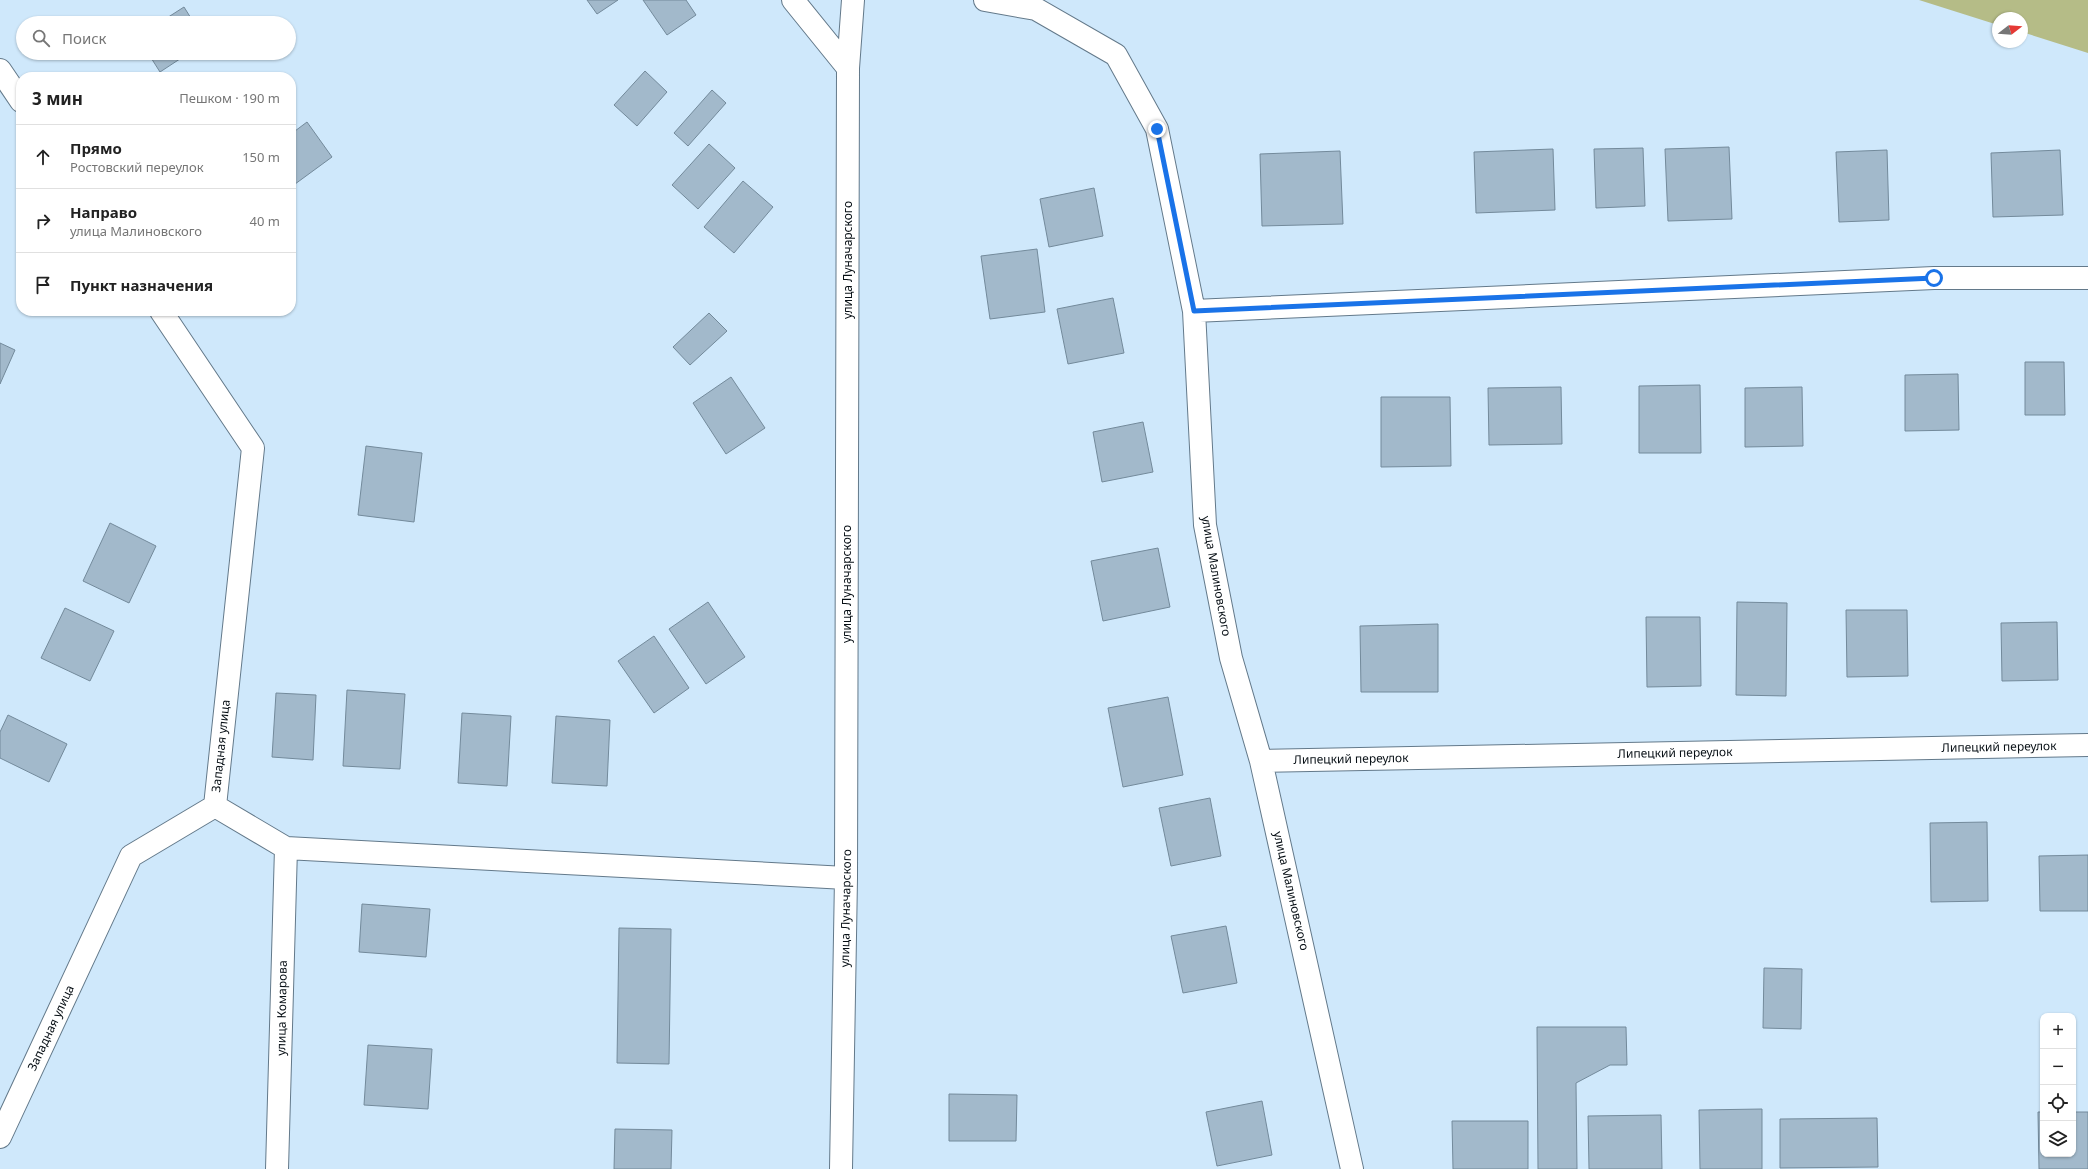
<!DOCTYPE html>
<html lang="ru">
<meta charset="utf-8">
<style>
body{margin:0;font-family:"Noto Sans",sans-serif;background:#f6f6f6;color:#222}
.controls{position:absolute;right:12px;bottom:12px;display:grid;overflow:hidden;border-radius:8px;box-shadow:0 1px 3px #0004}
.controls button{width:36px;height:36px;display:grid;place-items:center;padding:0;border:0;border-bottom:1px solid #e0e0e0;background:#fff;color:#222;font:20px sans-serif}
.compass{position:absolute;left:1992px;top:12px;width:36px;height:36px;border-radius:50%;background:#fff;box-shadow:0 1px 3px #0004;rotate:73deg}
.stop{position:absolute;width:12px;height:12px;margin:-9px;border:3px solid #1a73e8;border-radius:50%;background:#fff}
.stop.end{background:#1a73e8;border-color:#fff;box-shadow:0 1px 4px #0008}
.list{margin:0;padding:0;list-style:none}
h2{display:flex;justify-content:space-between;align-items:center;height:52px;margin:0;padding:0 16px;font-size:17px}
h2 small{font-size:13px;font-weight:400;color:#767676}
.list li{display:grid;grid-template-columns:26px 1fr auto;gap:12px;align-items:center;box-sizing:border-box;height:64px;padding:0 16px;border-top:1px solid #e0e0e0}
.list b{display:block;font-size:15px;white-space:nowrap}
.list p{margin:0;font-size:13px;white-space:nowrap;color:#767676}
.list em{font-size:13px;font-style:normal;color:#767676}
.icon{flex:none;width:22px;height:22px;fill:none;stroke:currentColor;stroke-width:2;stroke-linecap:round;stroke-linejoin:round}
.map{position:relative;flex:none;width:2088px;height:1169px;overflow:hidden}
.search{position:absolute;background:#fff;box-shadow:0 1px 3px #0004;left:16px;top:16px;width:280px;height:44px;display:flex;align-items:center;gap:10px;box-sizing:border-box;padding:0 14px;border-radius:22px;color:#767676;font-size:15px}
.panel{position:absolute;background:#fff;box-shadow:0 1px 3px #0004;left:16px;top:72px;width:280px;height:244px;border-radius:16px}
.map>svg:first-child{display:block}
.green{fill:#b5bc87}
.building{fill:#a2b9cb;stroke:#738a9b}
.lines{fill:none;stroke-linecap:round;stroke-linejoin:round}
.minor-casing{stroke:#63798a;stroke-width:24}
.minor{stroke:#fff;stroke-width:22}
.route{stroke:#1a73e8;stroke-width:5}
.labels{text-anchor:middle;stroke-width:3.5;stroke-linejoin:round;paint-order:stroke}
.street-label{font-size:12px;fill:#060e14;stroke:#fff}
</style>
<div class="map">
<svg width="2088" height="1169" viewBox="0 0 2088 1169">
<rect width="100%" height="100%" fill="#cfe8fb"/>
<path class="green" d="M 1919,0 L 2088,0 L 2088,53 L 2022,32 L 2022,18 L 1998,18 L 1998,25 Z"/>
<path class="building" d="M 587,0 L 618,0 L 597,14 Z
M 643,0 L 686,0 L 696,15 L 667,35 Z
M 184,7 L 194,23 L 159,23 Z
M 148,53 L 189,53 L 160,72 Z
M 645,71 L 667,92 L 637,126 L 614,105 Z
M 712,90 L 726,103 L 688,146 L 674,133 Z
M 307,122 L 332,157 L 291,187 L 291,134 Z
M 709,144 L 735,168 L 698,209 L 672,185 Z
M 1729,147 L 1732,219 L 1668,221 L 1665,149 Z
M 1643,148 L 1645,206 L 1596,208 L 1594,149 Z
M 1553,149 L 1555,210 L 1476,213 L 1474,152 Z
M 1887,150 L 1889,220 L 1839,222 L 1836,152 Z
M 2060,150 L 2063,215 L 1993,217 L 1991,153 Z
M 1340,151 L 1343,224 L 1262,226 L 1260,154 Z
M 743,181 L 773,207 L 734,253 L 704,227 Z
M 1094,188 L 1103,236 L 1049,247 L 1040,199 Z
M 1037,249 L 1045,312 L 990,319 L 981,256 Z
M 1113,298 L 1124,353 L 1068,364 L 1057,309 Z
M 709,313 L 727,331 L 690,365 L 673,347 Z
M 0,343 L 15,350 L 0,384 Z
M 2025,362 L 2064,362 L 2065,415 L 2025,415 Z
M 1958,374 L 1959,430 L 1905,431 L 1905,375 Z
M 731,377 L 765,428 L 726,454 L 693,403 Z
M 1700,385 L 1701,453 L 1639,453 L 1639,386 Z
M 1561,387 L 1562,444 L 1489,445 L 1488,388 Z
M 1802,387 L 1803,446 L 1745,447 L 1745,388 Z
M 1381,397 L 1450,397 L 1451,466 L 1381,467 Z
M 1143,422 L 1153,472 L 1102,482 L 1093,432 Z
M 366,446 L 422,453 L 414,522 L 358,515 Z
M 110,523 L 156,546 L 129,603 L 83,581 Z
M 1158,548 L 1170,607 L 1103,621 L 1091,561 Z
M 708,602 L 745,657 L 706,684 L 669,629 Z
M 1737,602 L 1787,603 L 1786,696 L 1736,695 Z
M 65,608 L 114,631 L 90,681 L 41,658 Z
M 1846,610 L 1907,610 L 1908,676 L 1847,677 Z
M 1646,617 L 1700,617 L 1701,686 L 1647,687 Z
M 2057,622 L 2058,680 L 2002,681 L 2001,623 Z
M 1438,624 L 1438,692 L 1361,692 L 1360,626 Z
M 654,636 L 689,688 L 654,713 L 618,661 Z
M 347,690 L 405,694 L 400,769 L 343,766 Z
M 276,693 L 316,695 L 313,760 L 272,757 Z
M 1168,697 L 1183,775 L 1123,787 L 1108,708 Z
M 462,713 L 511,716 L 507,786 L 458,783 Z
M 8,715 L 67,744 L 49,782 L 0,758 L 0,732 Z
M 556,716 L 610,720 L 607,786 L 552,783 Z
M 1210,798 L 1221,856 L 1171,866 L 1159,808 Z
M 1987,822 L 1988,901 L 1931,902 L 1930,823 Z
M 2088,855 L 2088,911 L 2040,911 L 2039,856 Z
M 362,904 L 430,909 L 426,957 L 359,952 Z
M 1226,926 L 1237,983 L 1183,993 L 1171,936 Z
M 619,928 L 671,929 L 669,1064 L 617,1063 Z
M 1764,968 L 1802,969 L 1801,1029 L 1763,1028 Z
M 1537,1027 L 1626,1027 L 1627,1065 L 1610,1065 L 1576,1083 L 1577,1169 L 1538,1169 Z
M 368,1045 L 432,1049 L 428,1109 L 364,1105 Z
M 949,1094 L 1017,1095 L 1016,1141 L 949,1141 Z
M 1262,1101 L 1272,1155 L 1217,1166 L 1206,1112 Z
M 1762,1109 L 1762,1169 L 1700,1169 L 1699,1110 Z
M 2038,1112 L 2043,1112 L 2043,1154 L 2073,1154 L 2073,1112 L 2088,1112 L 2088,1169 L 2039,1169 Z
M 1661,1115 L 1662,1169 L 1589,1169 L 1588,1116 Z
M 1877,1118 L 1878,1167 L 1780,1168 L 1780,1119 Z
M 1452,1121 L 1528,1121 L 1528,1169 L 1453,1169 Z
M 615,1129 L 672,1130 L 671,1169 L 614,1169 Z"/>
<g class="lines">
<g class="minor-casing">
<path id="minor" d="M 793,0 L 848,68
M 985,0 L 1036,9 L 1116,55 L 1157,129 L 1194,311 L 1205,525 L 1231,658 L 1261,761 L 1352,1169
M 0,70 L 21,101
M 1194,311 L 1934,278 L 2088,278
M 1261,761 L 2088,745
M 215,806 L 286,848 L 846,878
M 0,1137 L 131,856 L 215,806 L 253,448 L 161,311
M 277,1169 L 286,848
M 841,1169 L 846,878 L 848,68 L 853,0"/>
</g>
<use href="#minor" class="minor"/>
</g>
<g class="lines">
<path class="route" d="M 1157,129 L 1194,311 L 1934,278"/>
</g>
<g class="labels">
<g class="street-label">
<text transform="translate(848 260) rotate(-90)" y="4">улица Луначарского</text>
<text transform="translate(1216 576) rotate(80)" y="4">улица Малиновского</text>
<text transform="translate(847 584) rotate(-90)" y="4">улица Луначарского</text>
<text transform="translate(221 746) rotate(-84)" y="4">Западная улица</text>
<text transform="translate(1999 747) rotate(-1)" y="4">Липецкий переулок</text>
<text transform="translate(1675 753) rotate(-1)" y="4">Липецкий переулок</text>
<text transform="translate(1351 759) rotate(-1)" y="4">Липецкий переулок</text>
<text transform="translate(1291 891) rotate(77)" y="4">улица Малиновского</text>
<text transform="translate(846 908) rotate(-89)" y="4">улица Луначарского</text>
<text transform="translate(282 1008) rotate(-89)" y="4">улица Комарова</text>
<text transform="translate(51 1028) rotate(-65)" y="4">Западная улица</text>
</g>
</g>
</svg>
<div class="controls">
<button>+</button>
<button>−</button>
<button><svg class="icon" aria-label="locate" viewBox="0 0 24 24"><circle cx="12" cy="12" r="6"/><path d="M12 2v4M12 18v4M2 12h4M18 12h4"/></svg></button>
<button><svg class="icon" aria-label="layers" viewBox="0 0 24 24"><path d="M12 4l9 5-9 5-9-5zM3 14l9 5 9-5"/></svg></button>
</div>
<svg class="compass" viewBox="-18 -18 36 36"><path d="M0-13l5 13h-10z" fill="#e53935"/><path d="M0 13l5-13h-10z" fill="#767676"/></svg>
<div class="stop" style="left:1934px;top:278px"></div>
<div class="stop end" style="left:1157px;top:129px"></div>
<div class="search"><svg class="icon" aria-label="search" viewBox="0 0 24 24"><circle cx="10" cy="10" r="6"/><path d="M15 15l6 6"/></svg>Поиск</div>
<section class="panel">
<h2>3 мин<small>Пешком · 190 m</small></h2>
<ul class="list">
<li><svg class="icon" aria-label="ahead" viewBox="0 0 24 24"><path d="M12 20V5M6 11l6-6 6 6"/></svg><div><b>Прямо</b><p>Ростовский переулок</p></div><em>150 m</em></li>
<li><svg class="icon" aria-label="right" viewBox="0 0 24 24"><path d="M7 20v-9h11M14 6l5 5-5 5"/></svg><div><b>Направо</b><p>улица Малиновского</p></div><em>40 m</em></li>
<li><svg class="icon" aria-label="arrive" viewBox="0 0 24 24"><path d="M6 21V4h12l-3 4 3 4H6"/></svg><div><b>Пункт назначения</b></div></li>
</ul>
</section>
</div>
